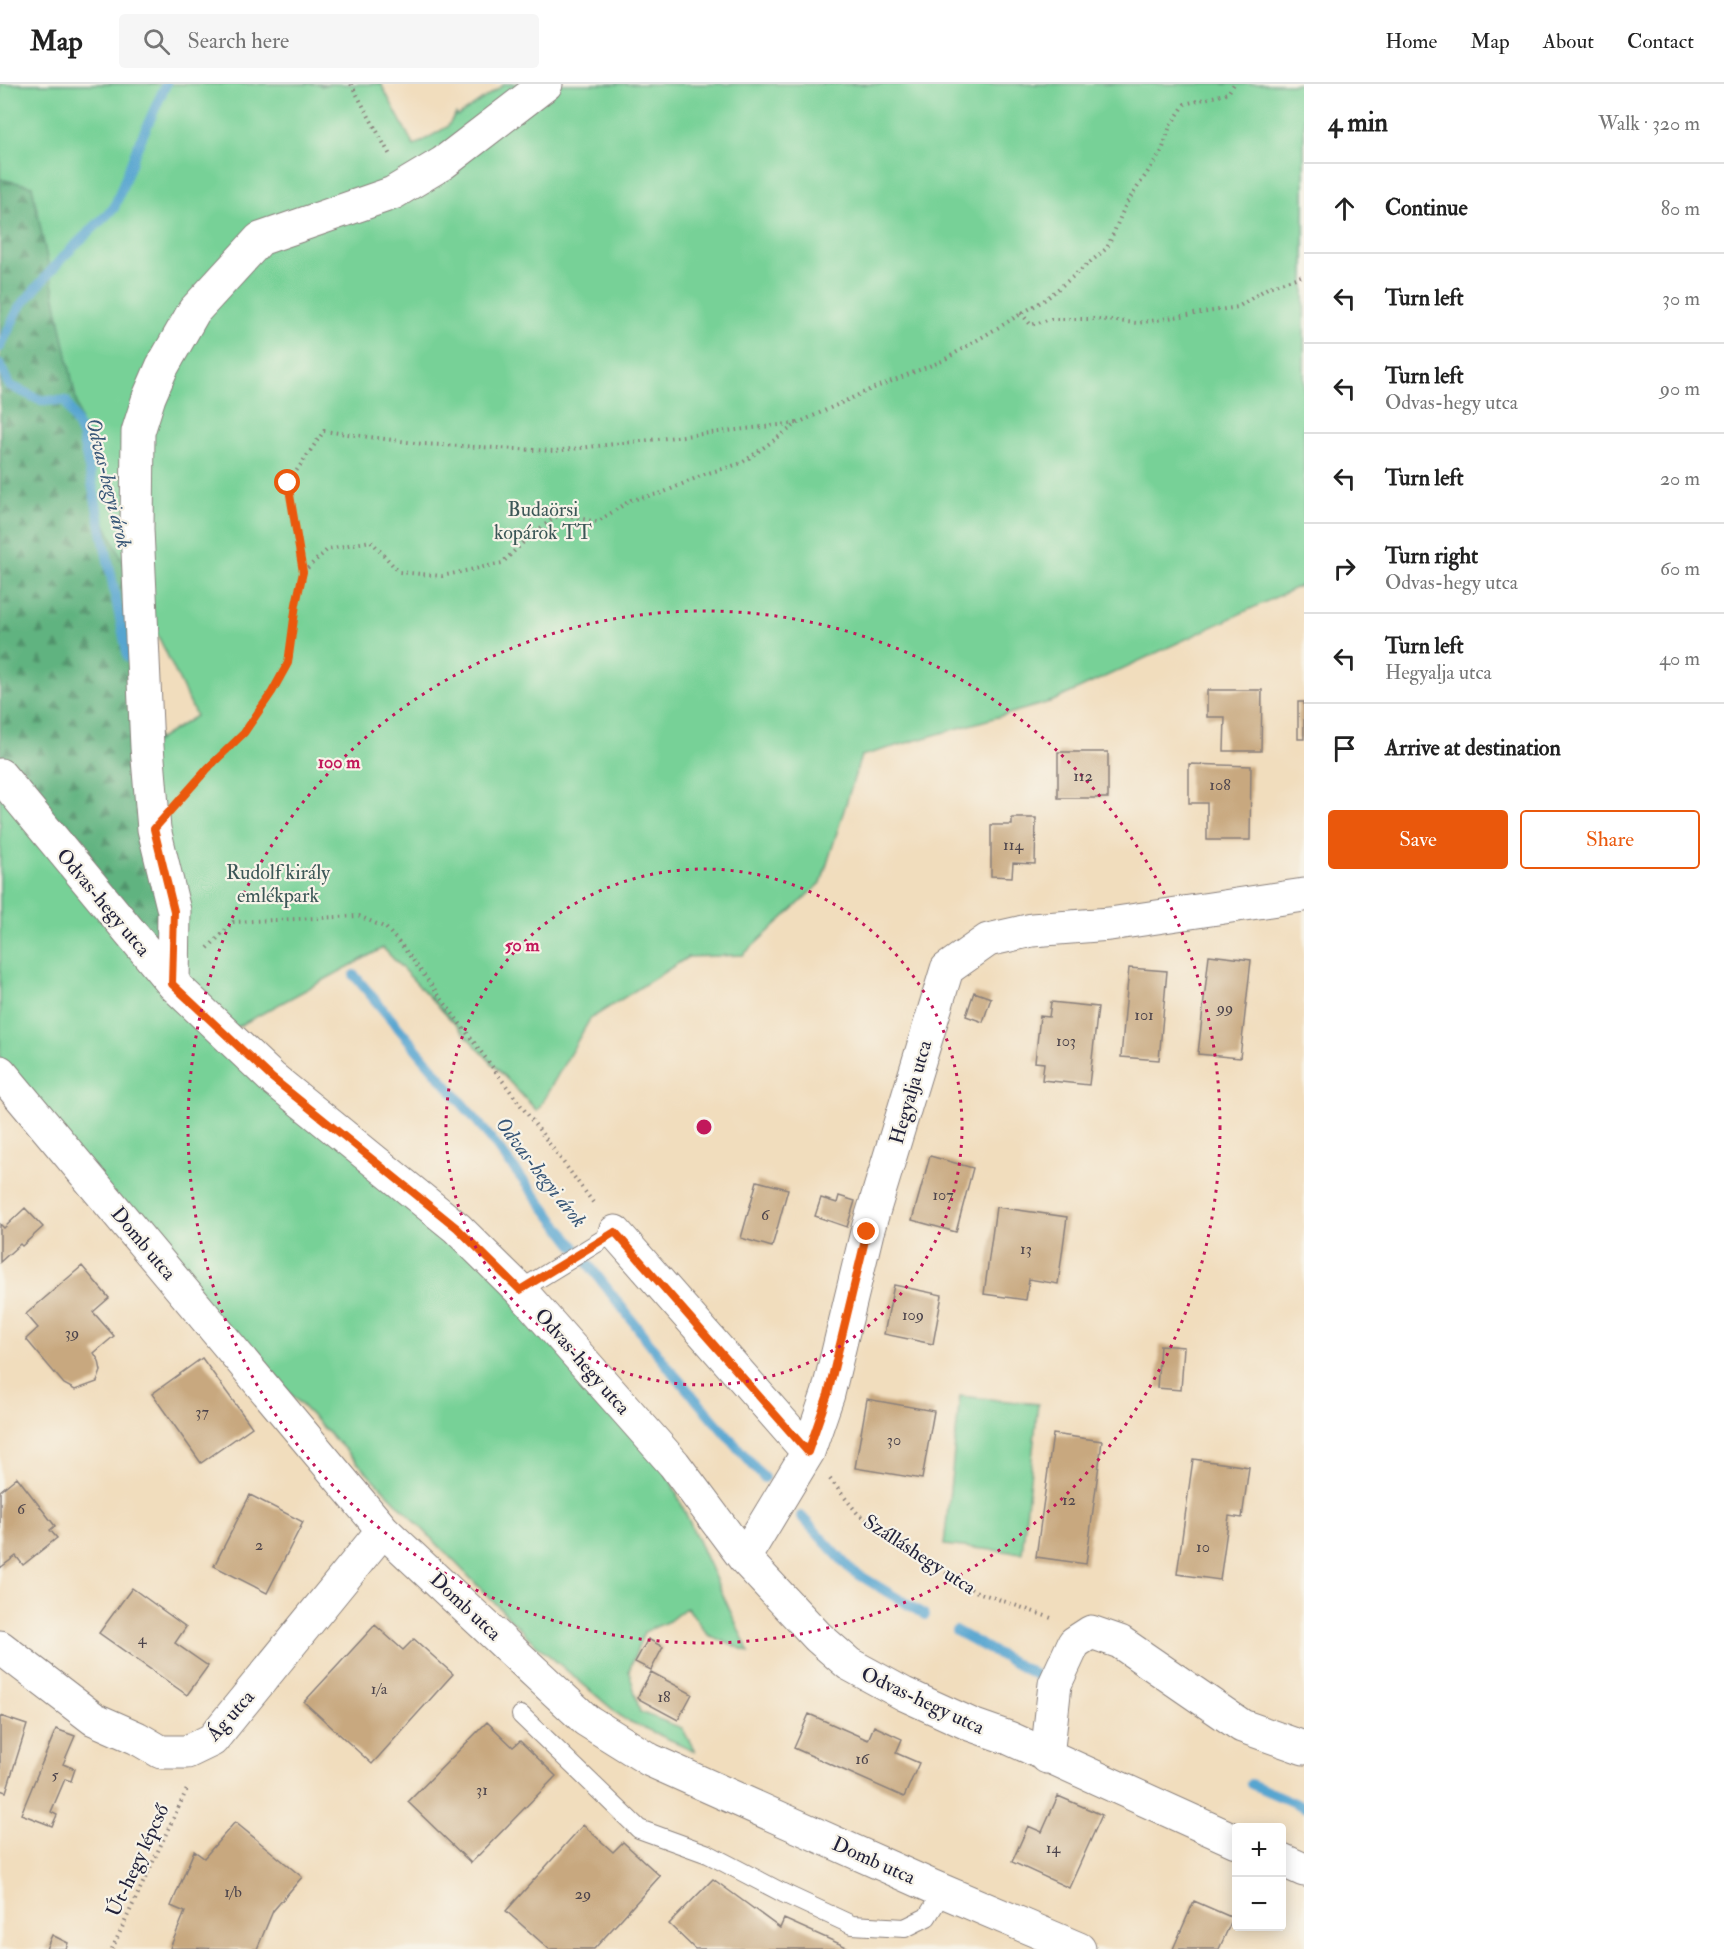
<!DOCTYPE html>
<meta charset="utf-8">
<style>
body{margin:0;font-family:"IM FELL Double Pica",serif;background:#f6f6f6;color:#222}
.controls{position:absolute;right:18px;bottom:18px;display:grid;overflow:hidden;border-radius:6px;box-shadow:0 3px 15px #0003}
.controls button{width:54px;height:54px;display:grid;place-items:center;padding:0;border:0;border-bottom:2px solid #e0e0e0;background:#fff;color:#222;font:30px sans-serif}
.stop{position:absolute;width:18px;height:18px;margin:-14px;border:4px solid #ea580c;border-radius:50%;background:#fff}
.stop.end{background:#ea580c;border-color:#fff;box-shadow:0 2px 6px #0008}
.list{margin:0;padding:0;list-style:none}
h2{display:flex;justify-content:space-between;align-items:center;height:78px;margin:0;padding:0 24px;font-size:26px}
h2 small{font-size:20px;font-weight:400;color:#767676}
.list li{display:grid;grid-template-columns:39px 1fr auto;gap:18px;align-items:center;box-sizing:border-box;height:90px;padding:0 24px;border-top:2px solid #e0e0e0}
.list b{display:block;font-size:22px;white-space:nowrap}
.list p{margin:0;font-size:20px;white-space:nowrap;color:#767676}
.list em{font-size:20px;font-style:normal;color:#767676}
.actions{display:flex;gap:12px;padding:18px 24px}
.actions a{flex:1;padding:14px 0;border:2px solid #ea580c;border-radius:6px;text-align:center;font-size:21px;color:#ea580c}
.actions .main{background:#ea580c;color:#fff}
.icon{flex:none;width:33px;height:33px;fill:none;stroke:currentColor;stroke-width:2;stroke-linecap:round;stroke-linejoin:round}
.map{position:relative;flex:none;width:1304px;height:1865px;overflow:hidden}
header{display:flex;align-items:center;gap:36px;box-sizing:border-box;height:84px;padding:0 30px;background:#fff;border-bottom:2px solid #e0e0e0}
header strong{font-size:28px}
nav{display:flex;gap:33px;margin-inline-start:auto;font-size:21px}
.search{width:420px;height:54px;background:#f6f6f6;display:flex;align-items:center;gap:15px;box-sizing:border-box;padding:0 21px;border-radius:6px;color:#767676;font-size:22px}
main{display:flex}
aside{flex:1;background:#fff}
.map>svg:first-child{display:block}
.forest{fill:url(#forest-firs);stroke:#426a5e;stroke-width:1.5}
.park{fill:#77d197;stroke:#4c7a69;stroke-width:1.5}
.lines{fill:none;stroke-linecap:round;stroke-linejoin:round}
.stream{stroke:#56a5d0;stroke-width:10}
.building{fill:#c8a87f}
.lane-casing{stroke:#8a807c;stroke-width:20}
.street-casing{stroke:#8a807c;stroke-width:35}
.path{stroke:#8a807c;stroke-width:4;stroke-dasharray:1.5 4.5;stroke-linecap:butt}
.lane{stroke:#fff;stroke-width:18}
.street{stroke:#fff;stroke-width:33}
.route{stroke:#ea580c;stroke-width:8}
.ring{fill:none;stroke:#c2185b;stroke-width:3;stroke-dasharray:3 6}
.labels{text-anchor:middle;stroke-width:4.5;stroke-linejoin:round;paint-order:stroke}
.number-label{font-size:16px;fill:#4c444c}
.park-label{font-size:20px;fill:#3c5757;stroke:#f7f3e8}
.street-label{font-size:20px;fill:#22223b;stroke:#f7f3e8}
.water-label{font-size:21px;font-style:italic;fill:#375677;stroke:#f7f3e8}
.centre{fill:#c2185b;stroke:#f7f3e8;stroke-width:3}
.ring-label{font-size:18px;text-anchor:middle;font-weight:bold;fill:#c2185b;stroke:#f7f3e8;stroke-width:4.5;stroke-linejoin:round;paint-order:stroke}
</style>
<header>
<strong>Map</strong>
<div class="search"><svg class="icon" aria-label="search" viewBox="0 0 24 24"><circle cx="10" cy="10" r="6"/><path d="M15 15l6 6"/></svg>Search here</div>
<nav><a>Home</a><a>Map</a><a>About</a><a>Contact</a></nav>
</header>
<main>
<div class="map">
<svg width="1304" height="1865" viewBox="0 0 1304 1865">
<defs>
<pattern id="forest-firs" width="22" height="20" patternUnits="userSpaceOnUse" patternTransform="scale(1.5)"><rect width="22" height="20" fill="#61b380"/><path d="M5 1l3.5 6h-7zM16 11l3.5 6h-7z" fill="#50916a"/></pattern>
</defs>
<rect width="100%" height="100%" fill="#f7f3e8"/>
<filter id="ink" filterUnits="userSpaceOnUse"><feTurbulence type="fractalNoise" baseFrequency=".0167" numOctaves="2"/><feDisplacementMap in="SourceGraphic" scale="12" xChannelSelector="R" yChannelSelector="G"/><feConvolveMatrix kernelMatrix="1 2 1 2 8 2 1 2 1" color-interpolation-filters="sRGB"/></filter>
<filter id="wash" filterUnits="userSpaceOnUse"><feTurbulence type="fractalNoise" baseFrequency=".008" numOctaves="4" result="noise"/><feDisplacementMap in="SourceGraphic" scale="24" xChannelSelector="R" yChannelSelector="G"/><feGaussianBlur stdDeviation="1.35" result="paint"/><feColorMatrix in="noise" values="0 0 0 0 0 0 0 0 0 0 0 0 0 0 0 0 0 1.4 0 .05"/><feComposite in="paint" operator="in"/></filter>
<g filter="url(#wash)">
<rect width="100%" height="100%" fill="#f1ddbd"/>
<path class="forest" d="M 0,0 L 335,0 L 138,348 L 173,900 L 0,691 Z"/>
<path class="park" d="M 0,0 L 320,0 L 321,2 L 328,0 L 381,0 L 414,62 L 447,43 L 456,30 L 458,32 L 505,0 L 1304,0 L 1304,500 L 1053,617 L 861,672 L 821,799 L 743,871 L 688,873 L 590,935 L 537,1027 L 383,864 L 226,949 L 173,900 L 147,663 L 196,632 L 99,427 L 32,102 L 0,95 Z
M 0,691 L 209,948 L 495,1177 L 652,1356 L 749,1568 L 708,1551 L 687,1523 L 669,1537 L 644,1548 L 629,1587 L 640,1628 L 682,1644 L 695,1667 L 624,1635 L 532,1557 L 230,1248 L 0,994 Z
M 960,1312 L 1038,1320 L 1022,1469 L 944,1461 Z"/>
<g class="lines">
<path class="stream" d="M 0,263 L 19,224 L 63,173 L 114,124 L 137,64 L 166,0
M 0,281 L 9,301 L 40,316 L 66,317 L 82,351 L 128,573
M 354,891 L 481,1042 L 672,1288 L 764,1394
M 801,1432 L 851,1486 L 925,1531
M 956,1547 L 1043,1595
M 1251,1700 L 1304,1723"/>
</g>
<g id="blocks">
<path class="building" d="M 1207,606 L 1262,606 L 1261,667 L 1224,667 L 1225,633 L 1207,633 Z
M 1298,618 L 1304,618 L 1304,655 L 1298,655 Z
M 1058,668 L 1108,668 L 1108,714 L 1058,714 Z
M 1189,680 L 1251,682 L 1250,756 L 1207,756 L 1207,719 L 1189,719 Z
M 1012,734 L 1036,734 L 1035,780 L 1013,779 L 1012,793 L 991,792 L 991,741 L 1012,741 Z
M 1209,871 L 1251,876 L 1240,974 L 1198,970 Z
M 1129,884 L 1167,887 L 1159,976 L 1121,973 Z
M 974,908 L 991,914 L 983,938 L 966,932 Z
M 1051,918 L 1098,923 L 1089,1001 L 1042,996 L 1044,979 L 1035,978 L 1040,932 L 1049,933 Z
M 930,1072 L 973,1084 L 956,1148 L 912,1136 Z
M 757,1097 L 788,1105 L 772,1163 L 741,1154 Z
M 839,1112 L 855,1117 L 847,1143 L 815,1132 L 821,1114 L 837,1119 Z
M 996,1123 L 1067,1133 L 1058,1200 L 1029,1195 L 1026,1216 L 984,1210 Z
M 25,1124 L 43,1143 L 22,1162 L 20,1160 L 0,1178 L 0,1140 L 4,1144 Z
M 82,1182 L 109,1214 L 93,1228 L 114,1252 L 94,1269 L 99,1277 L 101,1287 L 97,1298 L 75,1306 L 64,1300 L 26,1255 L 38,1244 L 26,1230 Z
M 894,1201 L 942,1211 L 933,1260 L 884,1250 Z
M 1160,1261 L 1184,1263 L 1181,1306 L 1157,1304 Z
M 202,1274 L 252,1343 L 201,1379 L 152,1310 Z
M 867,1315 L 934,1327 L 922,1395 L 855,1384 Z
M 1053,1350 L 1102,1357 L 1086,1480 L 1036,1473 Z
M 1193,1375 L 1249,1383 L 1242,1434 L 1229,1432 L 1220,1496 L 1177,1490 Z
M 17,1393 L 55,1442 L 50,1446 L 57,1454 L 23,1481 L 16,1472 L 0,1484 L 0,1407 Z
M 250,1411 L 303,1438 L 267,1509 L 214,1482 Z
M 132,1504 L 186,1543 L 175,1559 L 208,1582 L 187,1611 L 99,1549 Z
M 375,1541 L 403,1566 L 414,1555 L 453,1590 L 372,1680 L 304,1618 Z
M 648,1555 L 663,1563 L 651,1586 L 635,1578 Z
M 651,1588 L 692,1610 L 678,1636 L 637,1614 Z
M 809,1630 L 868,1656 L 874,1642 L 902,1655 L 896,1669 L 919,1679 L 904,1713 L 794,1664 Z
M 0,1632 L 27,1641 L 6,1708 L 0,1706 Z
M 487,1638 L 513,1663 L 520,1657 L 556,1692 L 471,1779 L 408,1718 Z
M 56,1645 L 75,1652 L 63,1680 L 75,1685 L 71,1697 L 65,1695 L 51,1728 L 57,1731 L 52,1742 L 21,1730 Z
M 1058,1712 L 1102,1731 L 1069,1804 L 1012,1778 L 1028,1742 L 1042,1748 Z
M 235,1738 L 302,1793 L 273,1827 L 257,1865 L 170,1864 L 185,1828 L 171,1822 L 194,1767 L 204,1774 Z
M 583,1741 L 613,1768 L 623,1758 L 660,1792 L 594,1865 L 549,1865 L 506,1827 Z
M 713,1795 L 780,1844 L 784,1835 L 851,1865 L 695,1865 L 669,1840 Z
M 1194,1817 L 1233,1834 L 1219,1865 L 1173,1865 Z
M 52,1851 L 68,1859 L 66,1865 L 46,1865 Z"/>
</g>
</g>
<g filter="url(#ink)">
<use href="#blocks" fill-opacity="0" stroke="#8a807c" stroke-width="1.5"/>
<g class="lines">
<g class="lane-casing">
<path id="lane" d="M 520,1206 L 615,1148
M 521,1631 L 639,1745 L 708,1770 L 783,1809 L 852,1841 L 905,1844 L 927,1833 L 935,1820 L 946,1808"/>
</g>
<g class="street-casing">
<path id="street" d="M 0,691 L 173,900 L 271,993 L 457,1144 L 520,1206 L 674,1380 L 744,1474 L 818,1553 L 849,1580 L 904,1610 L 972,1641 L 1009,1654 L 1236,1757
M 173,900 L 174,827 L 154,745 L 147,663 L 137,445 L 138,348 L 149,313 L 162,283 L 194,227 L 260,155 L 393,109 L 443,79 L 546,0
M 0,988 L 383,1446 L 586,1636 L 650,1676 L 931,1802 L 1079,1865
M 615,1148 L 808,1368
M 744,1474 L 808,1368 L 828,1310 L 867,1148 L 947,885 L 988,856 L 1032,846 L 1110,840 L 1304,811
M 0,1563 L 94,1635 L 137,1654 L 161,1668 L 187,1668 L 212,1656 L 383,1446
M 1047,1673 L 1055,1600 L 1074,1559 L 1091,1548 L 1120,1558 L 1242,1642 L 1304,1664
M 1282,1776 L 1304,1786"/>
</g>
<path class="path" d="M 351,0 L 390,71
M 1021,229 L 1031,241 L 1051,235 L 1096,235 L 1137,239 L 1238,223 L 1269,203 L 1304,191
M 303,488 L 328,465 L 371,457 L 399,488 L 442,492 L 502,479 L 532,450 L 560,430 L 597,438 L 631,416 L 662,409 L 705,390 L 742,379 L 798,339 L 869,306 L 942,277 L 1046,215 L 1107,164 L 1126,120 L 1162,67 L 1170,42 L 1185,20 L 1228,9 L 1234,0
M 185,711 L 244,649 L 272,608 L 288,579 L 296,520 L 303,488 L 288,399 L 324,347 L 423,360 L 554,367 L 797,339
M 208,864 L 233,838 L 359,832 L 386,844 L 403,863 L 595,1121
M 830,1395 L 858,1430 L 972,1506 L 1051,1534
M 112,1865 L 188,1703"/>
<use href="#lane" class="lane"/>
<use href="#street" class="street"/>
</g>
</g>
<g class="lines" filter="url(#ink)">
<path class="route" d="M 288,399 L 303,488 L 296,520 L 288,579 L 272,608 L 244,649 L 209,683 L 154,745 L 174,827 L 172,900 L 271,993 L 457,1144 L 520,1206 L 615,1148 L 808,1368 L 828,1310 L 867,1148"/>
</g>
<g class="ring">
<circle cx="704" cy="1043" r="258"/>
<circle cx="704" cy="1043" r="516"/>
</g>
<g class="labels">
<g class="number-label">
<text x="1083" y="697">112</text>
<text x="1220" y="706">108</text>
<text x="1013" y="766">114</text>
<text x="1225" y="929">99</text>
<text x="1144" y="936">101</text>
<text x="1066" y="962">103</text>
<text x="943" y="1116">107</text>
<text x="765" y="1136">6</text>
<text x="1026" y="1170">13</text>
<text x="913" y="1236">109</text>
<text x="72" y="1254">39</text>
<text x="202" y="1333">37</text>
<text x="894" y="1361">30</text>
<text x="1069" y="1421">12</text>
<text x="21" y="1430">6</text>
<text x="259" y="1466">2</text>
<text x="1203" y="1468">10</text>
<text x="142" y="1560">4</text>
<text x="379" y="1610">1/a</text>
<text x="664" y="1618">18</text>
<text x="862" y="1680">16</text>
<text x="55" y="1696">5</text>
<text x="482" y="1711">31</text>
<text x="1053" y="1769">14</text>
<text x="233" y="1813">1/b</text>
<text x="583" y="1815">29</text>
</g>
<g class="park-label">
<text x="543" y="432">Budaörsi<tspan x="543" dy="23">kopárok TT</tspan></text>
<text x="278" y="795">Rudolf király<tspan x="278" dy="23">emlékpark</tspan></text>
</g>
<g class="street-label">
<text transform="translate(104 818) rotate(50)" y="7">Odvas-hegy utca</text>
<text transform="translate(910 1008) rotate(-74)" y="7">Hegyalja utca</text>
<text transform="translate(144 1159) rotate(50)" y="7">Domb utca</text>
<text transform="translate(583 1277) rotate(49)" y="7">Odvas-hegy utca</text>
<text transform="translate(920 1470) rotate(33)" y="7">Szálláshegy utca</text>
<text transform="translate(466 1522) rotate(43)" y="7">Domb utca</text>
<text transform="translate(923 1616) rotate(25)" y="7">Odvas-hegy utca</text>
<text transform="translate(230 1631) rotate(-48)" y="7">Ág utca</text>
<text transform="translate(137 1776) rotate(-65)" y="7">Út-hegy lépcső</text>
<text transform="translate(874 1776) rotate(24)" y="7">Domb utca</text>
</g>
<g class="water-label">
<text transform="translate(109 399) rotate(76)" y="7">Odvas-hegyi árok</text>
<text transform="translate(541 1088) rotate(52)" y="7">Odvas-hegyi árok</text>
</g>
</g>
<circle cx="704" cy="1043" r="9" class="centre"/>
<g class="ring-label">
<text x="339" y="684">100 m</text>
<text x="522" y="867">50 m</text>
</g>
</svg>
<div class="controls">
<button>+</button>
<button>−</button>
</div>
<div class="stop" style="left:288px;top:399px"></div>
<div class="stop end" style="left:867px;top:1148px"></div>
</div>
<aside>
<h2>4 min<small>Walk · 320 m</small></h2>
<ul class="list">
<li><svg class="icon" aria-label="ahead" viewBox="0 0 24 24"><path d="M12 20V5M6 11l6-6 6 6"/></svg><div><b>Continue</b></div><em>80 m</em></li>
<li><svg class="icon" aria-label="left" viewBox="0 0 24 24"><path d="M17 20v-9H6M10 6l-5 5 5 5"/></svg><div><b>Turn left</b></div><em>30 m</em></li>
<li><svg class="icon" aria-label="left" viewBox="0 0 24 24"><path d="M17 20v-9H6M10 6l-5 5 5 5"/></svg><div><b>Turn left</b><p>Odvas-hegy utca</p></div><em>90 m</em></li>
<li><svg class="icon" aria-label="left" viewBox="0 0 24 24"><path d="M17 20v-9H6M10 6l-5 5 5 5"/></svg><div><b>Turn left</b></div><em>20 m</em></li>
<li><svg class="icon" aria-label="right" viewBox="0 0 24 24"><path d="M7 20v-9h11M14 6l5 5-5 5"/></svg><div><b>Turn right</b><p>Odvas-hegy utca</p></div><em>60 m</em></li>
<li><svg class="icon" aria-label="left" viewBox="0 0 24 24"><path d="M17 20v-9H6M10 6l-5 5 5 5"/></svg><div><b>Turn left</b><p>Hegyalja utca</p></div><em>40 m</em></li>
<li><svg class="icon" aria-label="arrive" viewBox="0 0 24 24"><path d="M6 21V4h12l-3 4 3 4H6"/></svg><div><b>Arrive at destination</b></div></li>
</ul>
<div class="actions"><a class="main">Save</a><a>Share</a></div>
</aside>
</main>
